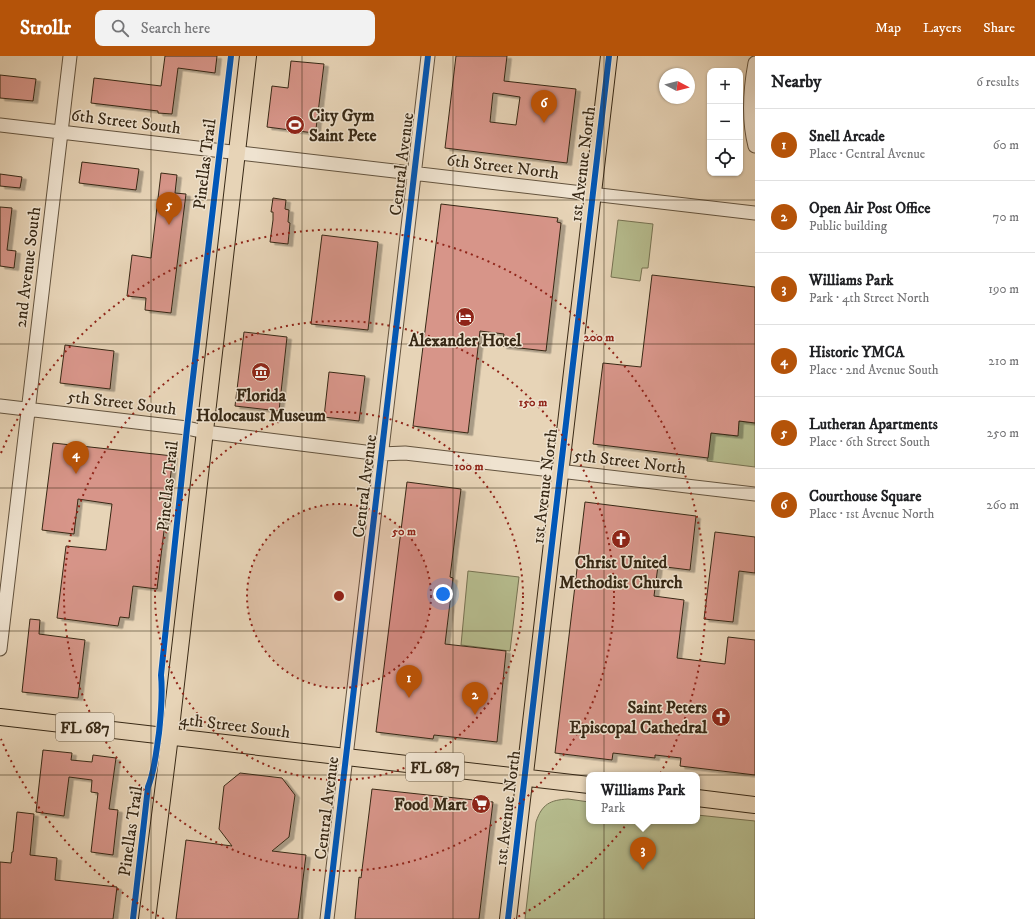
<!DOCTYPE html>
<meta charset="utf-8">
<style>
body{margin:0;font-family:"IM FELL DW Pica",serif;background:#f2f2f2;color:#202124}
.controls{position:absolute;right:12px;top:12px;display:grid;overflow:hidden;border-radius:8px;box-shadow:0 1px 3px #0004}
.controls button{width:36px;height:36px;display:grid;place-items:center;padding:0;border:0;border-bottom:1px solid #e0e0e0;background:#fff;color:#202124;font:20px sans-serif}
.compass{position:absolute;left:659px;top:12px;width:36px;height:36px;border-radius:50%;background:#fff;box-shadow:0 1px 3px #0004;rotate:97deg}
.you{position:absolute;left:443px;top:538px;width:14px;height:14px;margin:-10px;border:3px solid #fff;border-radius:50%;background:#1a73e8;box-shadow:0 0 0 6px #1a73e833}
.badge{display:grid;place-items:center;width:26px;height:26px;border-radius:50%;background:#b45309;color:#fff;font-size:13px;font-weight:700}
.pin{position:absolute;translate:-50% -33px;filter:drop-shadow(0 1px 2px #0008)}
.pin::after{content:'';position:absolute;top:21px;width:14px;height:12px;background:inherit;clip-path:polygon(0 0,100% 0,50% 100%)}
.popup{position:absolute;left:586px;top:716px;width:114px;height:52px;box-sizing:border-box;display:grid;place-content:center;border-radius:8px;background:#fff;filter:drop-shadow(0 1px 3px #0005);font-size:13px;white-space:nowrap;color:#757577}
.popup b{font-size:15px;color:#202124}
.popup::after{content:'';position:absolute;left:50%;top:100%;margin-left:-8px;border:8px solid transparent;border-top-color:#fff}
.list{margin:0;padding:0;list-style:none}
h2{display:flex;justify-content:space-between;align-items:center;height:52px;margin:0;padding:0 16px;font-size:17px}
h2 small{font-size:13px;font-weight:400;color:#757577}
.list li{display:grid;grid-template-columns:26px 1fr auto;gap:12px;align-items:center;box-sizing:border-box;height:72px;padding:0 16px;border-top:1px solid #e0e0e0}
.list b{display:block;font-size:15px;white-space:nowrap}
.list p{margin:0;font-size:13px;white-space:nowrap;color:#757577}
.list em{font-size:13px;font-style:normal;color:#757577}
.icon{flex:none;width:22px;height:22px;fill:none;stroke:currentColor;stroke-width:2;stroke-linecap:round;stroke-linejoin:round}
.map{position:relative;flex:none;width:755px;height:863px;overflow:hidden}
header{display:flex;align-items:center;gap:24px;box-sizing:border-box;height:56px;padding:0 20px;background:#b45309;color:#fff}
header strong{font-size:19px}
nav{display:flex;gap:22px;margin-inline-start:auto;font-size:14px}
.search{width:280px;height:36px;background:#f2f2f2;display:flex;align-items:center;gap:10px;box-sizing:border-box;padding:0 14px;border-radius:8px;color:#757577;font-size:15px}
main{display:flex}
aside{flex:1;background:#fff}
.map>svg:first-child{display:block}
.green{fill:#b6bc8e;stroke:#767252}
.building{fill:#d79589;stroke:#372815;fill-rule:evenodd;filter:url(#shadow)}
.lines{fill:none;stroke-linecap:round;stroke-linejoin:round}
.minor-casing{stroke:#63533e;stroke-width:15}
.major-casing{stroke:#372815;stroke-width:18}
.minor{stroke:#efe3d0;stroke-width:13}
.major{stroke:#e7d4b7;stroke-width:16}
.cycleway-casing{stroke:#efe3d0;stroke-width:8}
.cycleway{stroke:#0057b8;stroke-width:6}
.grid{fill:none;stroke:#372815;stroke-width:1;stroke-opacity:0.55}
.ring{fill:none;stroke:#8f2418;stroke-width:2;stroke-dasharray:2 4}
.labels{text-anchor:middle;stroke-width:3;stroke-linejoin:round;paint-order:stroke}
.shield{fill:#efe3d0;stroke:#6e604d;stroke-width:1}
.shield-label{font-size:16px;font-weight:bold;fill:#372815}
.poi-label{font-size:17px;font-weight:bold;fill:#372815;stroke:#efe3d0}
.street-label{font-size:17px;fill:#372815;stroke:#efe3d0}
.centre{fill:#8f2418;stroke:#efe3d0;stroke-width:2}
.ring-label{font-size:12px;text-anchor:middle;font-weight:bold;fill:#8f2418;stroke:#efe3d0;stroke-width:3;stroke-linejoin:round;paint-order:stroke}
</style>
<header>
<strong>Strollr</strong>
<div class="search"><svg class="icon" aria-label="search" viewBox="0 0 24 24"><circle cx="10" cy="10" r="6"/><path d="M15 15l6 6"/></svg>Search here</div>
<nav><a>Map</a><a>Layers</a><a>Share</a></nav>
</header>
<main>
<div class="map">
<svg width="755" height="863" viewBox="0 0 755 863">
<defs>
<filter id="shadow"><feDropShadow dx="4.5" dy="2.5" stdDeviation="0" flood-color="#0004"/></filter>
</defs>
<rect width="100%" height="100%" fill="#e7d4b7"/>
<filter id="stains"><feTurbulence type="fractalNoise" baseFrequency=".005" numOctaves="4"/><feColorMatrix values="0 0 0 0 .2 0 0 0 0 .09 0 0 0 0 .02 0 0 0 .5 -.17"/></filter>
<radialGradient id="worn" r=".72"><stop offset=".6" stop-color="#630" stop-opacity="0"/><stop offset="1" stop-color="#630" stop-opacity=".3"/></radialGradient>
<path class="green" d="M 618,164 L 653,168 L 648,212 L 642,212 L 640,225 L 611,221 Z
M 739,365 L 755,367 L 755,411 L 707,405 L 711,377 L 737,380 Z
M 468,515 L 519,521 L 510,595 L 461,589 Z
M 568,743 L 589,746 L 589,765 L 697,765 L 697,759 L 755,765 L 755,863 L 525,863 L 536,766 C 542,748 550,744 568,743 Z"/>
<path class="building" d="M 165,0 L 217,0 L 215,17 L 178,12 L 172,58 L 158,57 L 158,55 L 91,47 L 94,22 L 161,30 Z
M 456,0 L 507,0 L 504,25 L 576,33 L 567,107 L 445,92 ZM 493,37 L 520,41 L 516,69 L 490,66 Z
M 291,5 L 324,8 L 316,73 L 315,73 L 314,77 L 267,71 L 272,30 L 288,32 Z
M 0,19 L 36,23 L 33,45 L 0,42 Z
M 82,106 L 139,113 L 136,134 L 79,127 Z
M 161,117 L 177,119 L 175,137 L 186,138 L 171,257 L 145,254 L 146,242 L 127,240 L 132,199 L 151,202 Z
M 0,118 L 22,121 L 20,132 L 0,130 Z
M 273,142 L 286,144 L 285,153 L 289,154 L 288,166 L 290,167 L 288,188 L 270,186 L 273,164 L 273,156 L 271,156 Z
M 441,148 L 558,162 L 557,166 L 561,167 L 546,295 L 502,290 L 504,278 L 480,275 L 468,377 L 413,370 Z
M 0,151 L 12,152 L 7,194 L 16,195 L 14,212 L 0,210 Z
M 322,179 L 378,186 L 368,274 L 311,268 Z
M 652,219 L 755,231 L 755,367 L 739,365 L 738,380 L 711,377 L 708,402 L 593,388 L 603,307 L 641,311 Z
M 244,276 L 287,281 L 279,355 L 235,350 Z
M 65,289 L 114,295 L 110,333 L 60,327 Z
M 329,316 L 365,320 L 359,365 L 324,361 Z
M 53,387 L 173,400 L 157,533 L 133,530 L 129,562 L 120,561 L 118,570 L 57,562 L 66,490 L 106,494 L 112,448 L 78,443 L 74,478 L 42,474 Z
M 407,426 L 461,433 L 450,521 L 453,522 L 445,588 L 506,595 L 497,686 L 434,679 L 433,683 L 376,676 Z
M 585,446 L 696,460 L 690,514 L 658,510 L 654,540 L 684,544 L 677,602 L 725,608 L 728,581 L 755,584 L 755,719 L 680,710 L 681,702 L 655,699 L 655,702 L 613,697 L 612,704 L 555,697 Z
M 715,476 L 755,481 L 755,517 L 739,515 L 733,566 L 704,563 Z
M 30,563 L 40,564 L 39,578 L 85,584 L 78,642 L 22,636 Z
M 43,694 L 72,697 L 71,704 L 92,706 L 93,699 L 116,702 L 109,753 L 118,754 L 113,799 L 91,796 L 98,737 L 91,736 L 92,724 L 69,721 L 64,760 L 36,756 Z
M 240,717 L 282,722 L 295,739 L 289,781 L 272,795 L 306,799 L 298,863 L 176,863 L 186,784 L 232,790 L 219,773 L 224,730 Z
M 372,733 L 493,746 L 479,863 L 355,863 L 359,821 L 361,822 Z
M 17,756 L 34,758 L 30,799 L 57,802 L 55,824 L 117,831 L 113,863 L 0,863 L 0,806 L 11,807 L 12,796 L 13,796 Z"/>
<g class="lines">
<g class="minor-casing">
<path id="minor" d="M 755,7 C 750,34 748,63 755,90
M 0,69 L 755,157
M 0,350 L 187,372 L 205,376 L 381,398 L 405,397 L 755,438
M 0,593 L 70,0
M 327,863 L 428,0"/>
</g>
<g class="major-casing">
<path id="major" d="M 0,661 L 589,729
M 697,742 L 755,749
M 147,863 L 170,680 L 248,0
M 508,863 L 609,0"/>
</g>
<use href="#minor" class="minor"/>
<use href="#major" class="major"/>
<g class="cycleway-casing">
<path id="cycleway" d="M 133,863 L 148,731 C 155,714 156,696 159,677 C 161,657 163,639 161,619 L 187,372 L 231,0
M 327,863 L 428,0
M 508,863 L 609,0"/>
</g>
<use href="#cycleway" class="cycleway"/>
</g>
<path class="grid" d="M 151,0 L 151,863M 302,0 L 302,863M 453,0 L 453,863M 604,0 L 604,863M 0,144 L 755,144M 0,288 L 755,288M 0,432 L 755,432M 0,575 L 755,575M 0,719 L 755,719"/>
<circle cx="339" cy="540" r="92" fill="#8f2418" fill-opacity=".12"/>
<g class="ring">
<circle cx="339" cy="540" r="92"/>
<circle cx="339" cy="540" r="184"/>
<circle cx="339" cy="540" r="275"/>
<path d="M164 863A367 367 0 0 1 1 683M1 397A367 367 0 1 1 514 863"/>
</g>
<defs>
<g id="stadium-disc" transform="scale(1)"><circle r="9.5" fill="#8f2418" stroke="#efe3d0"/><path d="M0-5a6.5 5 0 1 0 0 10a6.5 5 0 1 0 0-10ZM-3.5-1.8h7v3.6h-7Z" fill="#fff"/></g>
<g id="hotel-disc" transform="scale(1)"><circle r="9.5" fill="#8f2418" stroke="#efe3d0"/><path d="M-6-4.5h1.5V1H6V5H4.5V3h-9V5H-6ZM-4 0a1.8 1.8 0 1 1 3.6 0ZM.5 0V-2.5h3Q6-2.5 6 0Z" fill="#fff"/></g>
<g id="museum-disc" transform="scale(1)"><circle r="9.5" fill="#8f2418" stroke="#efe3d0"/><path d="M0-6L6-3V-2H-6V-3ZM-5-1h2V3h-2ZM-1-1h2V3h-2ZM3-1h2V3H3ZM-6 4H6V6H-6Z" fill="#fff"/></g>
<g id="church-disc" transform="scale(1)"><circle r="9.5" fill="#8f2418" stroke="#efe3d0"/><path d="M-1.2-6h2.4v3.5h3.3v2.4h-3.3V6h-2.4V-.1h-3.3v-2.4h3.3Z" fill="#fff"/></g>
<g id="supermarket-disc" transform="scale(1)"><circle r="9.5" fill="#8f2418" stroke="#efe3d0"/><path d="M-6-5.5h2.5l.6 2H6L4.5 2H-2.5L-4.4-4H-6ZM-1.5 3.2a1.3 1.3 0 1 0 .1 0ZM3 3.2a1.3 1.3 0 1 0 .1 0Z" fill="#fff"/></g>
</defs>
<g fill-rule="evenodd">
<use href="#stadium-disc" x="295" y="69"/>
<use href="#hotel-disc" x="465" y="261"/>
<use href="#museum-disc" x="261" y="316"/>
<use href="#church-disc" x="621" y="483"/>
<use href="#church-disc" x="721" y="661"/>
<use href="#supermarket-disc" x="481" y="748"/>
</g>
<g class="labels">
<g class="shield">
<rect x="56" y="657" width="58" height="28" rx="3"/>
<rect x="406" y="697" width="58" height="28" rx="3"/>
</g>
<g class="shield-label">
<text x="85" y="677">FL 687</text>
<text x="435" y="717">FL 687</text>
</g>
<g class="poi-label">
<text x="309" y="65" text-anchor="start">City Gym<tspan x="309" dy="20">Saint Pete</tspan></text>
<text x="465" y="290">Alexander Hotel</text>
<text x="261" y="345">Florida<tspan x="261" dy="20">Holocaust Museum</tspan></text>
<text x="621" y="512">Christ United<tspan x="621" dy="20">Methodist Church</tspan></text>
<text x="707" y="657" text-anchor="end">Saint Peters<tspan x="707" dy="20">Episcopal Cathedral</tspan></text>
<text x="467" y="754" text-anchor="end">Food Mart</text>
</g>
<g class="street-label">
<text transform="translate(126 65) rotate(7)" y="6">6th Street South</text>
<text transform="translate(204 108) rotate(-83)" y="6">Pinellas Trail</text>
<text transform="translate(401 108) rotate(-83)" y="6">Central Avenue</text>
<text transform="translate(582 108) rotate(-83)" y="6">1st Avenue North</text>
<text transform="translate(503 110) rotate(7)" y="6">6th Street North</text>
<text transform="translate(27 211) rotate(-83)" y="6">2nd Avenue South</text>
<text transform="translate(122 346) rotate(7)" y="6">5th Street South</text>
<text transform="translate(630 405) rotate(7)" y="6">5th Street North</text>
<text transform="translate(167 430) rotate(-84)" y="6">Pinellas Trail</text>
<text transform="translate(364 430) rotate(-83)" y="6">Central Avenue</text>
<text transform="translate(544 430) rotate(-83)" y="6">1st Avenue North</text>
<text transform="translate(235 669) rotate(7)" y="6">4th Street South</text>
<text transform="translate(326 752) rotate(-83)" y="6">Central Avenue</text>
<text transform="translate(507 752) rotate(-83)" y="6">1st Avenue North</text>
<text transform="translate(130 775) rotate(-82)" y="6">Pinellas Trail</text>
</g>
</g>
<circle cx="339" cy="540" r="6" class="centre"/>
<g class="ring-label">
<text x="599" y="285">200 m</text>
<text x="533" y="350">150 m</text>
<text x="469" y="414">100 m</text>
<text x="404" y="479">50 m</text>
</g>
<rect width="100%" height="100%" filter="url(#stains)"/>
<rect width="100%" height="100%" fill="url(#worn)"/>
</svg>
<div class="controls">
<button>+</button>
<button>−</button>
<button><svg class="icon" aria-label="locate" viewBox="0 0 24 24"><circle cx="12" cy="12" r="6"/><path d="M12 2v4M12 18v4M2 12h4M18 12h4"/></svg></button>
</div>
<svg class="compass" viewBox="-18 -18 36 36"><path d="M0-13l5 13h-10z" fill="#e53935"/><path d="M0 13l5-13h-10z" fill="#757577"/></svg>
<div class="you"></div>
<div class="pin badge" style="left:409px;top:642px">1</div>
<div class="pin badge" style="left:475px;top:659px">2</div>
<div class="pin badge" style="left:643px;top:814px">3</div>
<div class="popup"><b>Williams Park</b>Park</div>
<div class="pin badge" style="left:76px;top:418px">4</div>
<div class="pin badge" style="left:169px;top:169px">5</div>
<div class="pin badge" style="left:544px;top:67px">6</div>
</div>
<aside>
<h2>Nearby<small>6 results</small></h2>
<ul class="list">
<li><span class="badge">1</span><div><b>Snell Arcade</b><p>Place · Central Avenue</p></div><em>60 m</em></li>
<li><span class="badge">2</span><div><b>Open Air Post Office</b><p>Public building</p></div><em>70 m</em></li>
<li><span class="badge">3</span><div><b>Williams Park</b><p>Park · 4th Street North</p></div><em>190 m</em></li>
<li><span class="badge">4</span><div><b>Historic YMCA</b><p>Place · 2nd Avenue South</p></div><em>210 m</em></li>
<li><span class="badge">5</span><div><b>Lutheran Apartments</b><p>Place · 6th Street South</p></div><em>250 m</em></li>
<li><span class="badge">6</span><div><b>Courthouse Square</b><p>Place · 1st Avenue North</p></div><em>260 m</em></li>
</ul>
</aside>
</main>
